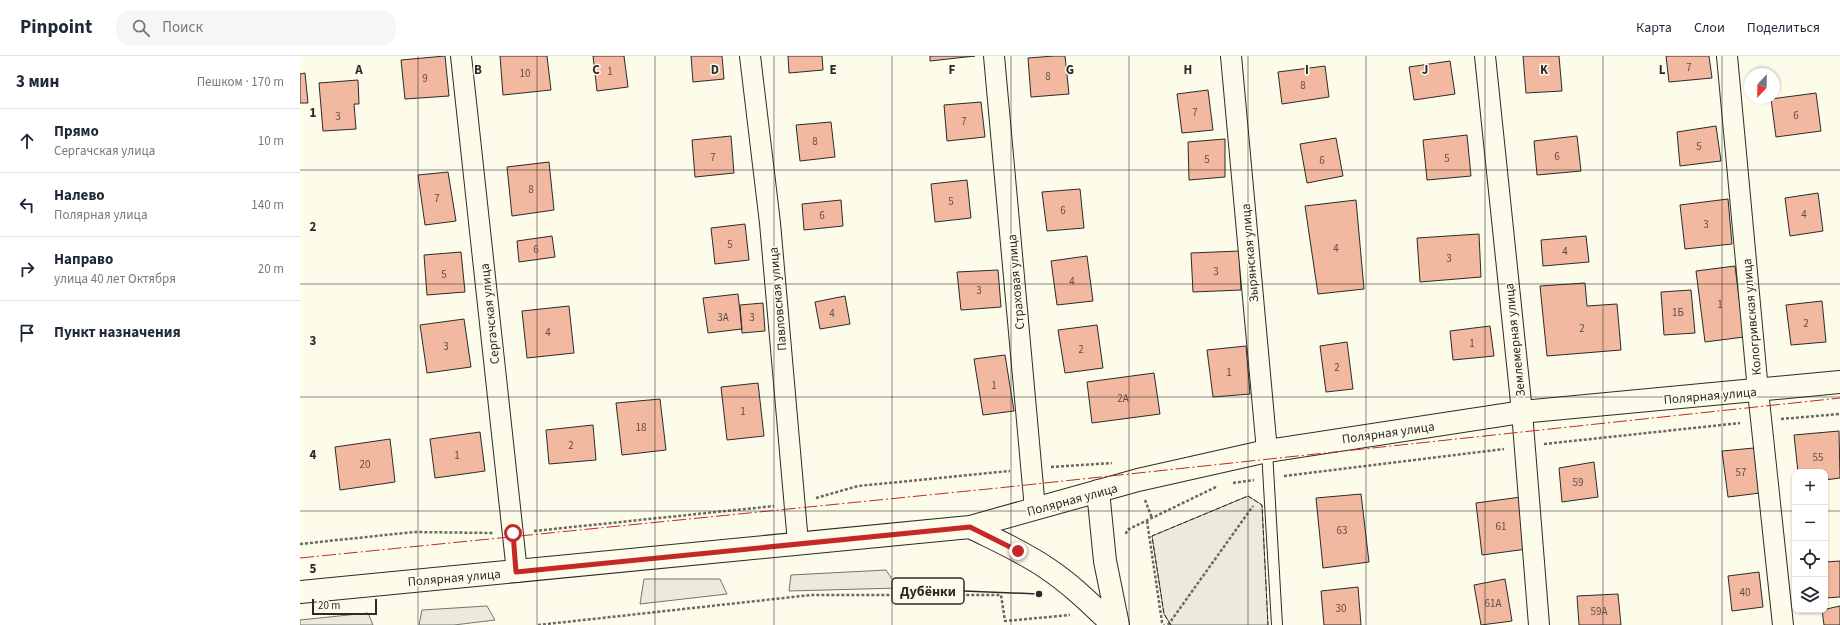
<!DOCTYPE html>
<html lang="ru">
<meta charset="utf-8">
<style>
body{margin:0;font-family:"Source Sans 3",sans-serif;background:#f6f6f7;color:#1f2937}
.controls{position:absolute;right:12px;bottom:12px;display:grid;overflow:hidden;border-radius:8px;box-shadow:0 1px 3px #0004}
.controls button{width:36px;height:36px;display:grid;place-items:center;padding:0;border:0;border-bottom:1px solid #e0e1e3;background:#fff;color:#1f2937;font:20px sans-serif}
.compass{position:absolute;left:1444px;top:12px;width:36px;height:36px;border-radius:50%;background:#fff;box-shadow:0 1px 3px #0004;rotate:202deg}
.scale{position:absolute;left:12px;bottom:10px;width:65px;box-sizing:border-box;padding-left:4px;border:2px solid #2b2b2b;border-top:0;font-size:11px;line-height:14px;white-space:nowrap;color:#2b2b2b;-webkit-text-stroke:3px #fdfbea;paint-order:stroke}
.stop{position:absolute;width:12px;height:12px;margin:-9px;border:3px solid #c62828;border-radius:50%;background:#fff}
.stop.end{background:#c62828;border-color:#fff;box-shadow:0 1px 4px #0008}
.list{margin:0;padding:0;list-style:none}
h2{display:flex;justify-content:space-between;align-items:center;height:52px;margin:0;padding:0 16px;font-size:17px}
h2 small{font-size:13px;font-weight:400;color:#747a83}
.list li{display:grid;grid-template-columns:26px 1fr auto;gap:12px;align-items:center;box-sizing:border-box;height:64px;padding:0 16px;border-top:1px solid #e0e1e3}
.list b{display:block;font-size:15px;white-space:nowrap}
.list p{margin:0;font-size:13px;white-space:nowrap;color:#747a83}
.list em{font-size:13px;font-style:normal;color:#747a83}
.icon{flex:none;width:22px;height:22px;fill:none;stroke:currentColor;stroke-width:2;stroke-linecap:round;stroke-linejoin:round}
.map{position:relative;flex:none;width:1540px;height:569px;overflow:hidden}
header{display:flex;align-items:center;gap:24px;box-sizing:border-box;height:56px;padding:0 20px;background:#fff;border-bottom:1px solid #e0e1e3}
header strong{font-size:19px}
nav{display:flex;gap:22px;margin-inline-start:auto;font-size:14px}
.search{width:280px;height:36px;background:#f6f6f7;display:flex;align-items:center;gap:10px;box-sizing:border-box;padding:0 14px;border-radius:16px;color:#747a83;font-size:15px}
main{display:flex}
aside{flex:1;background:#fff}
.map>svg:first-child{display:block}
.green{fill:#ecebdb;stroke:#74746e}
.building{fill:#f2b8a0;stroke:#2b2b2b}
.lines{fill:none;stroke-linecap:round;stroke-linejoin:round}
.lane-casing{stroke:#2b2b2b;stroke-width:12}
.street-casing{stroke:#2b2b2b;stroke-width:22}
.secondary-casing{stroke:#2b2b2b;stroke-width:24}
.path{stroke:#6a6964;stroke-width:2.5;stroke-dasharray:3 2;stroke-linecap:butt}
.lane{stroke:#fdfbea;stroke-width:10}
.street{stroke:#fdfbea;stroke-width:20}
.secondary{stroke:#fdfbea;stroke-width:22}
.fence{stroke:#2b2b2b;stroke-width:1;stroke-dasharray:5 2;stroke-linecap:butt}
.power{stroke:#c62828;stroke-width:1;stroke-dasharray:14 3 2 3;stroke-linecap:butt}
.route{stroke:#c62828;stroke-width:5}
.grid{fill:none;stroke:#2b2b2b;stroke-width:1;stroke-opacity:0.55}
.labels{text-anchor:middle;stroke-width:3;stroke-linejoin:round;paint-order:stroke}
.number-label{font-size:11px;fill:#5d4e48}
.street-label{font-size:13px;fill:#2b2b2b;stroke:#fdfbea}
.grid-label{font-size:13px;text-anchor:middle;font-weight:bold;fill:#2b2b2b;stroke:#fdfbea;stroke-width:3;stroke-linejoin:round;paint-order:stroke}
.leader{fill:none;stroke:#2b2b2b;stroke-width:1.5}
.callout-dot{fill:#2b2b2b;stroke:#fdfbea;stroke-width:1.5}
.callout{fill:#fdfbea;stroke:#2b2b2b;stroke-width:1.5}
.callout-label{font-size:14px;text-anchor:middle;font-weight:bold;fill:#2b2b2b}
</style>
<header>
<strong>Pinpoint</strong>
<div class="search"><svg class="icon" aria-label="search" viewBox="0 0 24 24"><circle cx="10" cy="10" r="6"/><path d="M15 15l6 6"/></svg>Поиск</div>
<nav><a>Карта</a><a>Слои</a><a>Поделиться</a></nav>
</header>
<main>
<aside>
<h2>3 мин<small>Пешком · 170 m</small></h2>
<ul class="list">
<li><svg class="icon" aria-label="ahead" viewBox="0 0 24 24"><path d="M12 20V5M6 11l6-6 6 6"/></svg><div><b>Прямо</b><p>Сергачская улица</p></div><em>10 m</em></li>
<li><svg class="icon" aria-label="left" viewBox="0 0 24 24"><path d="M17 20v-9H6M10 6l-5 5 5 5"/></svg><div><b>Налево</b><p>Полярная улица</p></div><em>140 m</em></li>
<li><svg class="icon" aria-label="right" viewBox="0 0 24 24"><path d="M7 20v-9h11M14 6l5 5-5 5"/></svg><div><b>Направо</b><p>улица 40 лет Октября</p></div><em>20 m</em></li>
<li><svg class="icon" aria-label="arrive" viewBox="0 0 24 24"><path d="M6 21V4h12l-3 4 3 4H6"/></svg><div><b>Пункт назначения</b></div></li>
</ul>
</aside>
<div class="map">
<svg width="1540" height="569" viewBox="0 0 1540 569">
<rect width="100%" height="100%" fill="#fdfbea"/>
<path class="green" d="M 948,440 L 962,449 L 968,569 L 871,569 L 864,558 L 852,480 Z
M 586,514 L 598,532 L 489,535 L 491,519 Z
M 344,523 L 420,523 L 427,538 L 340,548 Z
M 187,550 L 195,564 L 154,569 L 119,569 L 122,554 Z
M 68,557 L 73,569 L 0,569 L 0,564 Z"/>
<path class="building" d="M 145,0 L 149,40 L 105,43 L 101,4 Z
M 200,0 L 247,0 L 251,34 L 203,39 Z
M 293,0 L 324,0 L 328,31 L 297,35 Z
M 391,0 L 422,0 L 424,23 L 393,26 Z
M 488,0 L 522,0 L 523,14 L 489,17 Z
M 630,0 L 675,0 L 630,5 Z
M 754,0 L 765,0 L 769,38 L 731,41 L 728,2 Z
M 1223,0 L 1259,0 L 1262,35 L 1226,37 Z
M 1366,0 L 1409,0 L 1412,22 L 1369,26 Z
M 1150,5 L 1155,38 L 1114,44 L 1109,11 Z
M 1025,10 L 1029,41 L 982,48 L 978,16 Z
M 5,17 L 8,47 L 0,47 L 0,18 Z
M 58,24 L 59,48 L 54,48 L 56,73 L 23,75 L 19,27 Z
M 908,34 L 913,74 L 882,77 L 877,38 Z
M 1516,37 L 1521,75 L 1476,81 L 1471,43 Z
M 681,46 L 685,81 L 647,85 L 644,49 Z
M 531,66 L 535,101 L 500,105 L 496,69 Z
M 1416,70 L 1421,105 L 1380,110 L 1377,76 Z
M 1167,79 L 1171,120 L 1127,124 L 1123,84 Z
M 431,80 L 434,117 L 395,121 L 392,84 Z
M 1277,80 L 1281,115 L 1237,119 L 1234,85 Z
M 1036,82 L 1043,120 L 1007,127 L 1000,88 Z
M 925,83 L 925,121 L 889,124 L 888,86 Z
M 249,106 L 254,154 L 212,160 L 207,111 Z
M 148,116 L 156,165 L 125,169 L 118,119 Z
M 667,124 L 671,162 L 635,166 L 631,128 Z
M 780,133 L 784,172 L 747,175 L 742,136 Z
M 1518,137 L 1523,175 L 1490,180 L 1485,142 Z
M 1428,143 L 1432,188 L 1385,193 L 1380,149 Z
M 541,144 L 543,170 L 504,174 L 502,148 Z
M 1056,144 L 1064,233 L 1018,238 L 1005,150 Z
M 445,168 L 449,204 L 415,208 L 411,172 Z
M 1179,178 L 1181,221 L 1120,226 L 1117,182 Z
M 252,180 L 255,201 L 219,206 L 217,185 Z
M 1286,180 L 1289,206 L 1243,210 L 1241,184 Z
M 939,195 L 941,234 L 893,236 L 891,197 Z
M 161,196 L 165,236 L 127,239 L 124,199 Z
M 787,200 L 793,245 L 757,249 L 751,205 Z
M 1435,210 L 1444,281 L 1405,286 L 1396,215 Z
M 698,214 L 701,251 L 661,254 L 657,216 Z
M 1285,227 L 1287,250 L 1317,248 L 1321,294 L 1247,300 L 1240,230 Z
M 1391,234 L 1395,277 L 1364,279 L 1361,236 Z
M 438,238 L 442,273 L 408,277 L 403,242 Z
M 545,240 L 550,268 L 520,273 L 515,246 Z
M 1522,245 L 1526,286 L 1491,289 L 1486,249 Z
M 463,247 L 465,275 L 442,277 L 440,249 Z
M 269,250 L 274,297 L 227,302 L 222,255 Z
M 164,263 L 171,311 L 127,317 L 120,269 Z
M 797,269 L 803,312 L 765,317 L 758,274 Z
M 1190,270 L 1194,300 L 1153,304 L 1150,275 Z
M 1047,286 L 1053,333 L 1026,336 L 1020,290 Z
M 946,290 L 950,338 L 913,341 L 907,294 Z
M 705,299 L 714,355 L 683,359 L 674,303 Z
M 854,317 L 860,358 L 792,367 L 787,326 Z
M 458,327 L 464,380 L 427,384 L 421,331 Z
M 360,343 L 366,394 L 322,399 L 316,347 Z
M 293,369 L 296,404 L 249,408 L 246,374 Z
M 1539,375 L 1540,422 L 1525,424 L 1525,416 L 1498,416 L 1494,379 Z
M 180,376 L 185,415 L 135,422 L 130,383 Z
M 90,383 L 95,426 L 40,434 L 35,391 Z
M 1454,392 L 1460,437 L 1428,441 L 1422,395 Z
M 1294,406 L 1298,441 L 1262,446 L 1259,412 Z
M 1061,438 L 1069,506 L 1023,512 L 1016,442 Z
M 1221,441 L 1227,493 L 1182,499 L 1176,447 Z
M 1540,505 L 1540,541 L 1525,542 L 1525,506 Z
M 1459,516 L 1463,551 L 1432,555 L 1428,520 Z
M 1205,523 L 1212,565 L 1181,569 L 1174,529 Z
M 1058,531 L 1061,569 L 1024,569 L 1021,535 Z
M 1318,538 L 1321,569 L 1279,569 L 1277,540 Z
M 1540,550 L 1540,569 L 1524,569 L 1522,554 Z"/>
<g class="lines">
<g class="lane-casing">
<path id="lane" d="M 967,395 L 977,569"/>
</g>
<g class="street-casing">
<path id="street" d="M 161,0 L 217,516
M 450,0 L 470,167 L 498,487
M 694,0 L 735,453
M 931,0 L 967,395
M 1185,0 L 1222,356 L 1239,569
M 1427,0 L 1458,335 L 1483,569"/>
</g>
<g class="secondary-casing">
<path id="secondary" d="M 798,435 L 805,505 L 818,569
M 670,471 C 696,484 724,496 748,513 C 772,529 792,549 813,569
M 0,536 L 670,471 L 838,424 L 967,395 L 1222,356 L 1540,326"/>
</g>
<path class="path" d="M 1481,363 L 1540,358
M 1244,388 L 1440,367
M 751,411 L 812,407
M 984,420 L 1204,393
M 933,427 L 954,424
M 516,442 L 558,430 L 710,415
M 845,444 L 852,462
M 847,465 L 862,566 L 864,569
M 234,475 L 474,450
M 826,478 L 827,474 L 918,430
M 0,488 L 114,476 L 193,477
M 238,569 L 511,539 L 701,539 L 705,565 L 770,559
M 868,569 L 953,450"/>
<use href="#lane" class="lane"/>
<use href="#street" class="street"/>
<use href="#secondary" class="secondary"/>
<path class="fence" d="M 871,569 L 864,558 L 852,480 L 948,440 L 962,449 L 968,569"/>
<path class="power" d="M 0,502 L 698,432 L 1540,342"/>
</g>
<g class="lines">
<path class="route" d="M 213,477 L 216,516 L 670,471 L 718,495"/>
</g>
<path class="grid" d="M 118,0 L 118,569M 237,0 L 237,569M 355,0 L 355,569M 474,0 L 474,569M 592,0 L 592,569M 711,0 L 711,569M 829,0 L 829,569M 948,0 L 948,569M 1066,0 L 1066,569M 1185,0 L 1185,569M 1303,0 L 1303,569M 1422,0 L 1422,569M 0,114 L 1540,114M 0,228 L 1540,228M 0,341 L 1540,341M 0,455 L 1495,455M 1525,455 L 1540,455"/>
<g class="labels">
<g class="number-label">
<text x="1389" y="15">7</text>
<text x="310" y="19">1</text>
<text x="225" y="21">10</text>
<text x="748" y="24">8</text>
<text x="125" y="26">9</text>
<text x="1003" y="33">8</text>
<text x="895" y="60">7</text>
<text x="1496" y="63">6</text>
<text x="38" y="64">3</text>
<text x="664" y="69">7</text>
<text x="515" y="89">8</text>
<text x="1399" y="94">5</text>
<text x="1257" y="104">6</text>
<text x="413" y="105">7</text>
<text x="1147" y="106">5</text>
<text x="907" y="107">5</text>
<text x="1022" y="108">6</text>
<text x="231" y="137">8</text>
<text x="137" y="146">7</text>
<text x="651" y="149">5</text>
<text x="763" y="158">6</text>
<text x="1504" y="162">4</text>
<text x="522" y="163">6</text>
<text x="1406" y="172">3</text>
<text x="430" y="192">5</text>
<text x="1036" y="196">4</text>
<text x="236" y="197">6</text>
<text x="1265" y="199">4</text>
<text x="1149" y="206">3</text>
<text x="916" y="219">3</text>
<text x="144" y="222">5</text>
<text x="772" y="229">4</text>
<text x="679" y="238">3</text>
<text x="1420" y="252">1</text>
<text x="1378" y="260">1Б</text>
<text x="532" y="261">4</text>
<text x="423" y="265">3А</text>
<text x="452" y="265">3</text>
<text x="1506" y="271">2</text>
<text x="1282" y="276">2</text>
<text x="248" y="280">4</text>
<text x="1172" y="291">1</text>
<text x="146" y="294">3</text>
<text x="781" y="297">2</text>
<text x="1037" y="315">2</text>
<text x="929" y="320">1</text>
<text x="694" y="333">1</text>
<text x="823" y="346">2А</text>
<text x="443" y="359">1</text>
<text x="341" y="375">18</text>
<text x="271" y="393">2</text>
<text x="157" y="403">1</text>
<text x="1518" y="405">55</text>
<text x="65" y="412">20</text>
<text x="1441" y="420">57</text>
<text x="1278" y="430">59</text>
<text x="1201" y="474">61</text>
<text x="1042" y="478">63</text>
<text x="1445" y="540">40</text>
<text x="1193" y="551">61А</text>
<text x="1041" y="556">30</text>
<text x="1299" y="559">59А</text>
</g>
<g class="street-label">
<text transform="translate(949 197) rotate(-95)" y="5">Зырянская улица</text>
<text transform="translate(715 226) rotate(-95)" y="5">Страховая улица</text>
<text transform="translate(477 243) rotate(-95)" y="5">Павловская улица</text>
<text transform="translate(189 258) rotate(-96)" y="5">Сергачская улица</text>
<text transform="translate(1451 261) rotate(-95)" y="5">Кологривская улица</text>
<text transform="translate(1214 284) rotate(-96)" y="5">Землемерная улица</text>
<text transform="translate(1410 339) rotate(-5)" y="5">Полярная улица</text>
<text transform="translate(1088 376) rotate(-8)" y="5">Полярная улица</text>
<text transform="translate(772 443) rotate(-15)" y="5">Полярная улица</text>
<text transform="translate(154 521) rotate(-5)" y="5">Полярная улица</text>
</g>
</g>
<g class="grid-label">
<text x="59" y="18">A</text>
<text x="178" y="18">B</text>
<text x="296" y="18">C</text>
<text x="415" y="18">D</text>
<text x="533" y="18">E</text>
<text x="652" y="18">F</text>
<text x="770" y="18">G</text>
<text x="888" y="18">H</text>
<text x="1007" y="18">I</text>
<text x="1125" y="18">J</text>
<text x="1244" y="18">K</text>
<text x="1362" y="18">L</text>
<text x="13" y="61">1</text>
<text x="13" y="175">2</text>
<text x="13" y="289">3</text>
<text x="13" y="403">4</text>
<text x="13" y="517">5</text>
</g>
<path class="leader" d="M739 538L664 535"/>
<circle class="callout-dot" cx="739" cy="538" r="4"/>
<rect class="callout" x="592" y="522" width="72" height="26" rx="4"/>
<g class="callout-label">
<text x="628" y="540">Дубёнки</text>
</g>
</svg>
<div class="controls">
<button>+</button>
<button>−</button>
<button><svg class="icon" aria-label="locate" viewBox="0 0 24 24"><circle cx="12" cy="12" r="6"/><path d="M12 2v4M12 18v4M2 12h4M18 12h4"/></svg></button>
<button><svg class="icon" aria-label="layers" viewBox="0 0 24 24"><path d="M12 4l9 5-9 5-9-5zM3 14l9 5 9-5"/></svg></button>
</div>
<svg class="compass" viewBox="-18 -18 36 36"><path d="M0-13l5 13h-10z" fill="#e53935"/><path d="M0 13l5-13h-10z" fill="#747a83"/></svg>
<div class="scale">20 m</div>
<div class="stop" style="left:213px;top:477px"></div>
<div class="stop end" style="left:718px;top:495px"></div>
</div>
</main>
